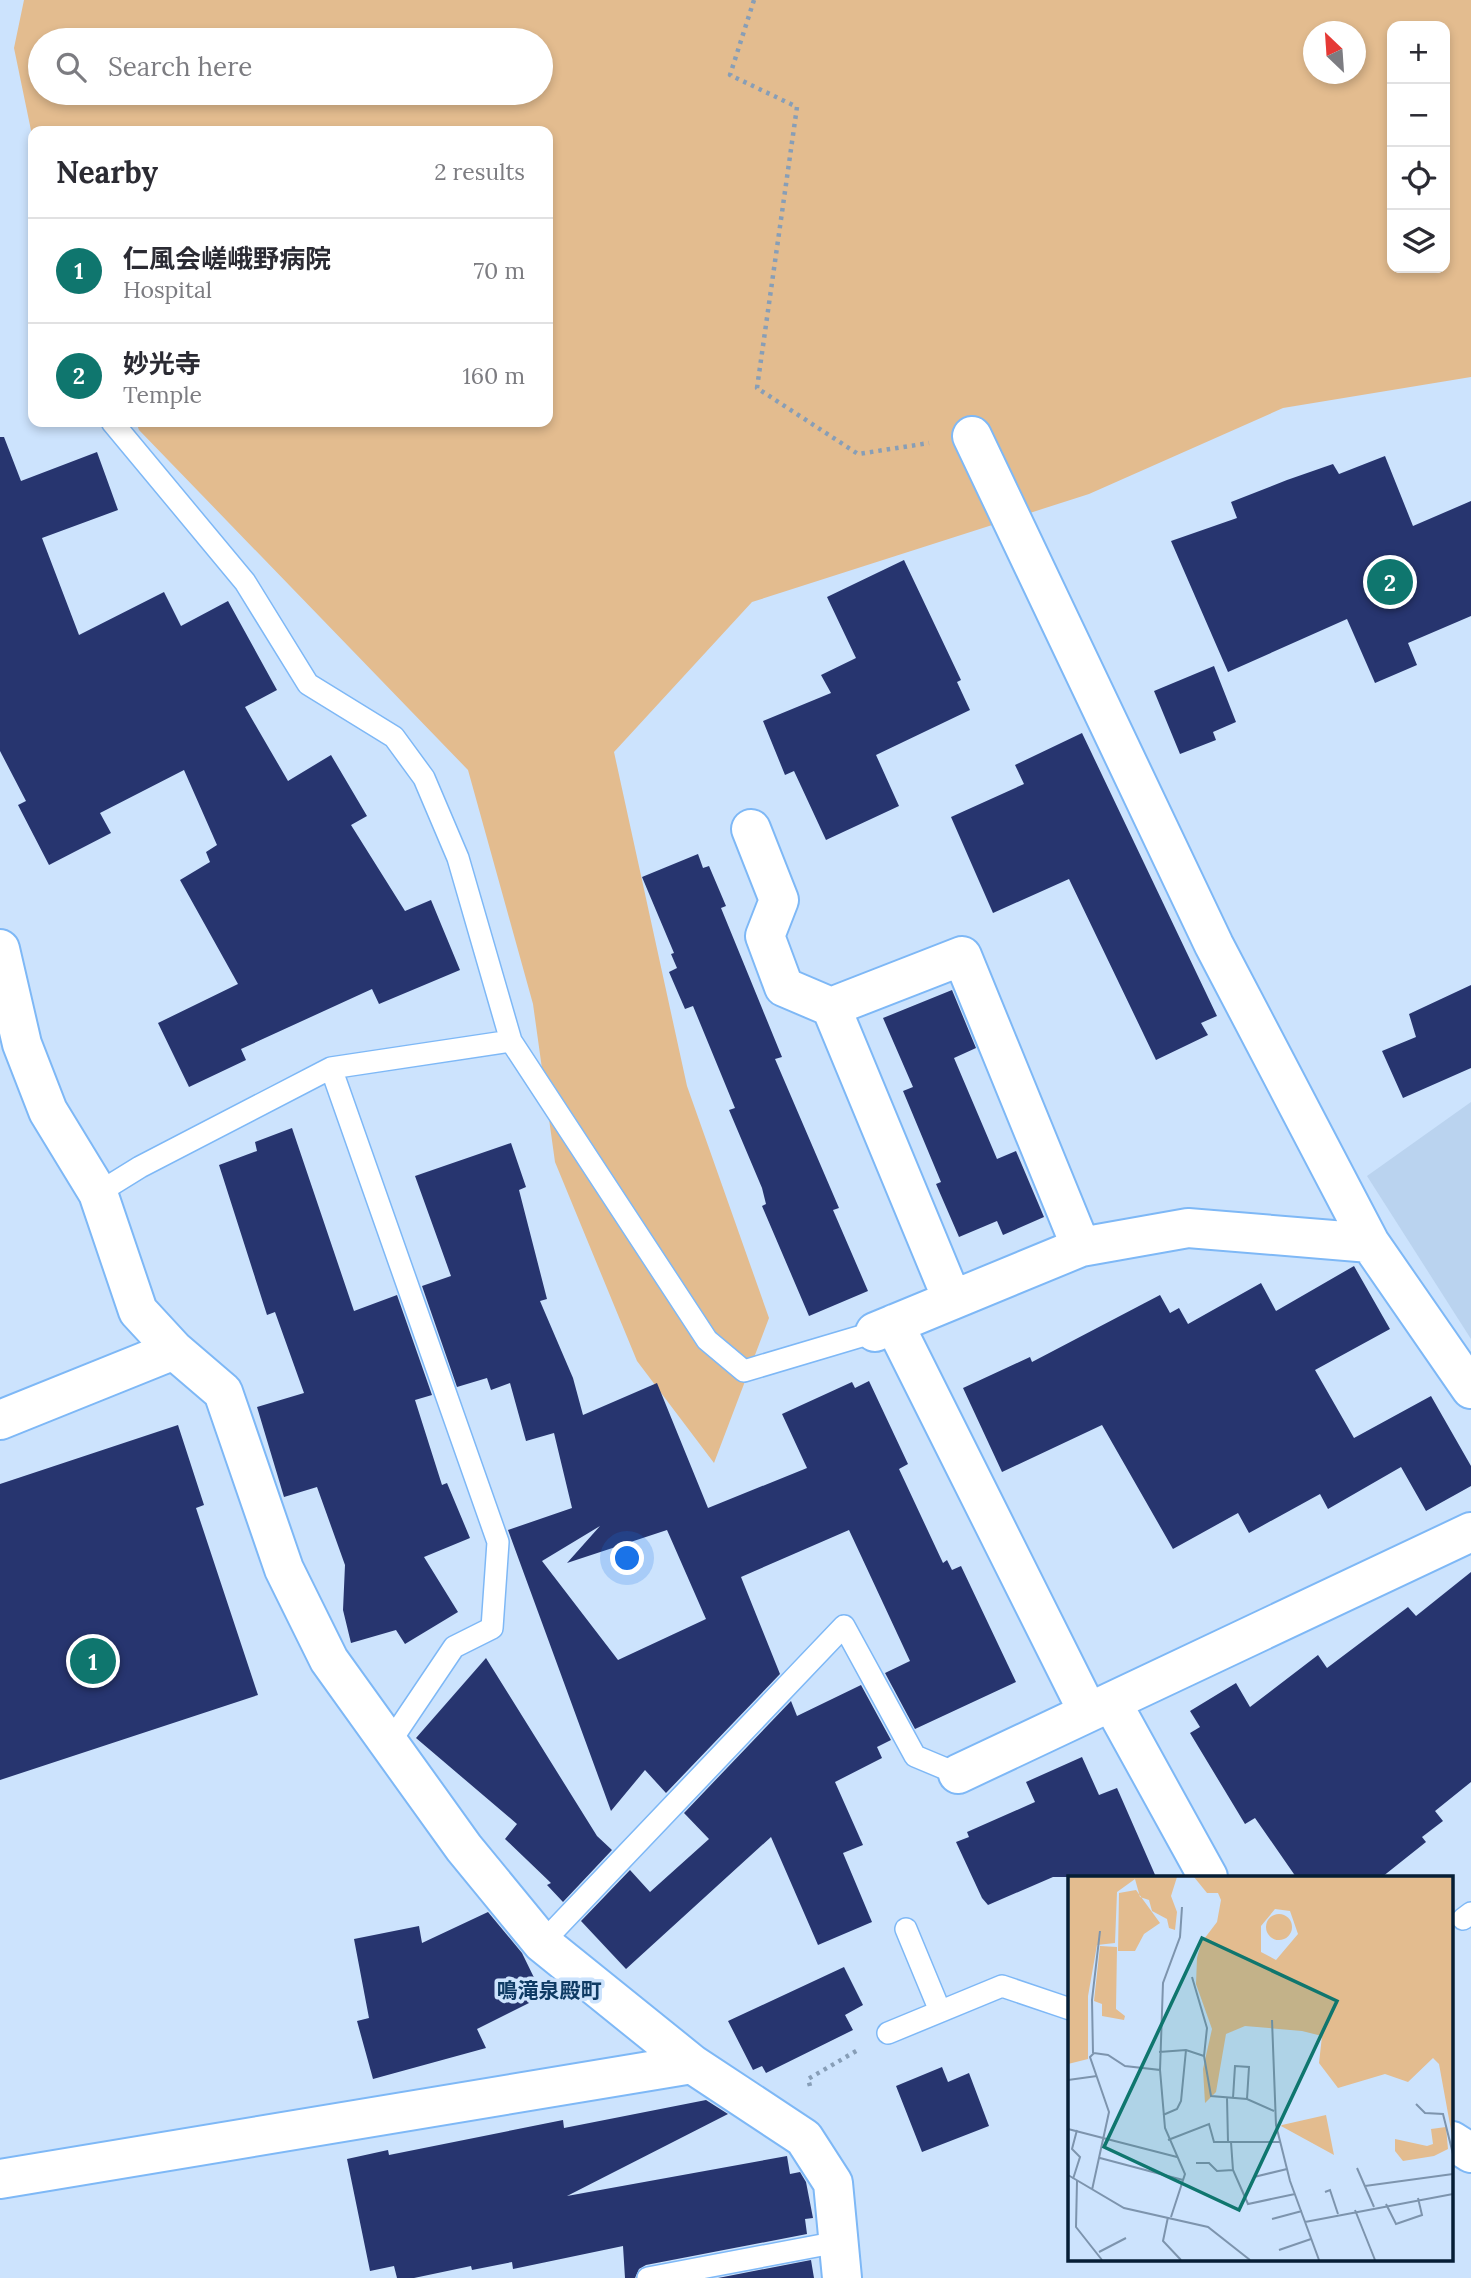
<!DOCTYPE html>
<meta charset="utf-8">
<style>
body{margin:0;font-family:Lora,"Noto Sans JP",serif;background:#f2f2f3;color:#2b2b33}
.controls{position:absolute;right:21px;top:21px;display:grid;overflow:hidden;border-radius:14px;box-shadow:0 4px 10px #0003}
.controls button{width:63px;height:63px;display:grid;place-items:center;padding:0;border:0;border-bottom:2px solid #e1e1e2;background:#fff;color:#2b2b33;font:35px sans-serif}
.compass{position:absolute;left:1303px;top:21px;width:63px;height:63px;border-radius:50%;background:#fff;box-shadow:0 4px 10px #0003;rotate:335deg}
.you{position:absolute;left:628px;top:1559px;width:24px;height:24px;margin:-18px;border:5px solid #fff;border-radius:50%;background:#1a73e8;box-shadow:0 0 0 10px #1a73e833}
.badge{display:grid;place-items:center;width:46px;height:46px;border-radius:50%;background:#0f766e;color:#fff;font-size:23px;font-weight:700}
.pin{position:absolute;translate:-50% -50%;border:4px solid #fff;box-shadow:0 2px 7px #0006}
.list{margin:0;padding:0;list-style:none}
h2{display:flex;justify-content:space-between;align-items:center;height:91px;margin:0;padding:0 28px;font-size:30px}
h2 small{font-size:23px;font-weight:400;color:#7c7c81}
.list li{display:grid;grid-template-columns:46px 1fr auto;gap:21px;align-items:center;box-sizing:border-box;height:105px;padding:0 28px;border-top:2px solid #e1e1e2}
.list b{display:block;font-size:26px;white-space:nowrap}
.list p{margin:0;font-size:23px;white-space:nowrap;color:#7c7c81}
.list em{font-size:23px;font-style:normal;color:#7c7c81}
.icon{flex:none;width:38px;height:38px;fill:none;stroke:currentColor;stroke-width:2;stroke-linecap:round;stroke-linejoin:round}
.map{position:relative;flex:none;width:1471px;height:2278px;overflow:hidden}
.search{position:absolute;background:#fff;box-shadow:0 4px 10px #0003;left:28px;top:28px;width:525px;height:77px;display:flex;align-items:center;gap:18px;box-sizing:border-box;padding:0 24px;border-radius:38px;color:#7c7c81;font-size:26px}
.panel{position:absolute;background:#fff;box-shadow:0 4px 10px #0003;left:28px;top:126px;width:525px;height:301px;border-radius:14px}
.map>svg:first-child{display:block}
.built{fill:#bad3ef}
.green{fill:#e3bc8f;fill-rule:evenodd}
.building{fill:#27356f;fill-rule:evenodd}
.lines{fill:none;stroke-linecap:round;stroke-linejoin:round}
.lane-casing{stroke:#7eb8f6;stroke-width:24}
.street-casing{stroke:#7eb8f6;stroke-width:42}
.path{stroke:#879eb7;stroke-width:4.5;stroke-dasharray:3.5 5;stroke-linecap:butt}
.lane{stroke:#fff;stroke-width:21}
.street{stroke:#fff;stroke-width:38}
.labels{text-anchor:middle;stroke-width:7;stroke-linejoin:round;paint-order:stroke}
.neighbourhood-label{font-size:21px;font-weight:bold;fill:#0f3b64;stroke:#cce3fd}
.inset-road{fill:none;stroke:#7d94ad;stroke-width:2}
.view{fill:#0f766e;fill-opacity:0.15;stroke:#0f766e;stroke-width:3.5}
.inset-edge{fill:none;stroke:#061e35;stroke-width:3.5}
</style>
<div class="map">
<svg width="1471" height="2278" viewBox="0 0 1471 2278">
<rect width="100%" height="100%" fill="#cce3fd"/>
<path class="built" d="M 1471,1102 L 1471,1339 L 1367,1176 Z"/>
<path class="green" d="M 24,0 L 1471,0 L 1471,377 L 1283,408 L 1089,494 L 752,602 L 614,752 L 687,1086 L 769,1318 L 714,1463 L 637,1361 L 555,1162 L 533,1004 L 468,770 L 139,430 L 136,422 L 548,422 L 548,131 L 33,131 L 33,140 L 14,48 ZM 1392,26 L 1445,26 L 1445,268 L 1392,268 ZM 1314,32 L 1356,32 L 1356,74 L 1314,74 ZM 40,40 L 541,40 L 541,93 L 40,93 Z"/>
<path class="building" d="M 0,437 L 4,437 L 21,481 L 97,452 L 118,510 L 42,538 L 79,635 L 164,592 L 181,626 L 228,601 L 277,690 L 245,707 L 288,781 L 331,755 L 367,816 L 351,825 L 405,911 L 431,900 L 460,970 L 379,1004 L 372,989 L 241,1049 L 246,1060 L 189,1087 L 158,1023 L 238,984 L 180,880 L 210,862 L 206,852 L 217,845 L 184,770 L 100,813 L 111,833 L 49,865 L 18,805 L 26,801 L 0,751 Z
M 1385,456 L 1413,526 L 1471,501 L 1471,616 L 1408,643 L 1417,665 L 1375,683 L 1347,619 L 1228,672 L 1171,541 L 1237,518 L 1231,502 L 1287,480 L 1333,464 L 1339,474 Z
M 904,560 L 961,680 L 957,682 L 970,710 L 876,755 L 899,806 L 826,840 L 794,771 L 785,775 L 763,721 L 831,693 L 821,675 L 856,658 L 827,597 Z
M 1214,666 L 1236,722 L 1213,732 L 1216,740 L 1180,754 L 1154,691 Z
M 1082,733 L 1217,1016 L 1201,1023 L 1208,1035 L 1156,1060 L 1069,879 L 993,913 L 951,817 L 1024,784 L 1015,765 Z
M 698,854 L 703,868 L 709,866 L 726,906 L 721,908 L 782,1057 L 775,1059 L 839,1208 L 833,1210 L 868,1291 L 809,1316 L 762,1206 L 766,1204 L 762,1188 L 729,1110 L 735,1108 L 693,1006 L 685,1009 L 669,972 L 677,968 L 671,954 L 674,953 L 642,877 Z
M 1471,985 L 1471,1068 L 1403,1098 L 1382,1051 L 1416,1037 L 1409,1014 Z
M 952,990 L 976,1048 L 954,1058 L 997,1159 L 1016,1151 L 1044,1217 L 1003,1235 L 997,1221 L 959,1237 L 936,1184 L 941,1182 L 903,1091 L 913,1087 L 883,1018 Z
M 292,1128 L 354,1311 L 397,1295 L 432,1395 L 415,1400 L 442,1485 L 447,1483 L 470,1538 L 424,1557 L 458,1612 L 405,1644 L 396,1630 L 351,1643 L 343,1610 L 345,1565 L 317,1487 L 284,1497 L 257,1407 L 304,1393 L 275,1312 L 267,1315 L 219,1165 L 257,1151 L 255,1142 Z
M 511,1143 L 526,1187 L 519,1190 L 547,1299 L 540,1301 L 573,1378 L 583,1415 L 657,1383 L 708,1508 L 807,1468 L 782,1414 L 852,1382 L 855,1388 L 869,1381 L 908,1464 L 899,1469 L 943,1563 L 947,1560 L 952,1570 L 961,1566 L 1016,1682 L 915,1729 L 885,1673 L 910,1661 L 849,1530 L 741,1577 L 780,1674 L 666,1793 L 645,1770 L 611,1811 L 508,1530 L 572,1508 L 554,1433 L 526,1441 L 510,1383 L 491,1390 L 487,1378 L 457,1387 L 422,1286 L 451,1276 L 415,1176 ZM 600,1526 L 567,1563 L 667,1530 L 706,1619 L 618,1660 L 542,1561 Z
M 1354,1266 L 1390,1329 L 1315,1370 L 1354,1438 L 1431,1396 L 1471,1466 L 1471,1486 L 1426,1511 L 1401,1467 L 1328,1509 L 1320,1494 L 1249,1533 L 1238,1513 L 1173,1549 L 1102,1425 L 1002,1472 L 963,1388 L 1030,1357 L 1032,1362 L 1160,1295 L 1170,1313 L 1179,1308 L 1188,1324 L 1261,1283 L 1276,1311 Z
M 178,1425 L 204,1505 L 196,1508 L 258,1695 L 0,1780 L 0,1484 Z
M 1471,1572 L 1471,1782 L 1435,1811 L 1443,1821 L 1422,1837 L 1426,1842 L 1382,1877 L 1296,1877 L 1255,1818 L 1245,1824 L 1190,1733 L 1200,1727 L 1190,1711 L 1236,1683 L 1250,1707 L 1318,1655 L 1327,1668 L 1408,1607 L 1416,1616 Z
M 486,1658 L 597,1836 L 612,1850 L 563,1902 L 547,1885 L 551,1883 L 505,1839 L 517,1824 L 416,1738 Z
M 861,1685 L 891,1740 L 877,1747 L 882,1758 L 835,1782 L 863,1845 L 843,1853 L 872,1922 L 818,1945 L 771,1837 L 626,1969 L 581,1921 L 630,1870 L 650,1892 L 709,1839 L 684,1813 L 791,1701 L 797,1716 Z
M 1082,1757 L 1099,1795 L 1117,1788 L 1156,1877 L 1053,1877 L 988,1905 L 982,1898 L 956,1842 L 969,1837 L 967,1832 L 1035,1802 L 1026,1782 Z
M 488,1912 L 522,1953 L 543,1996 L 477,2029 L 486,2048 L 373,2079 L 357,2021 L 369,2018 L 354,1939 L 419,1926 L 422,1943 Z
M 844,1967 L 863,2005 L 845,2015 L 853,2030 L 766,2073 L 762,2066 L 753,2070 L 728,2021 Z
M 942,2067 L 948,2082 L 969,2073 L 989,2126 L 922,2152 L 896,2086 Z
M 706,2100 L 728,2114 L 567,2196 L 787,2156 L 790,2174 L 800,2172 L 806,2182 L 813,2218 L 805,2219 L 807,2234 L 646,2265 L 639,2269 L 635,2278 L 625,2278 L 623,2246 L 513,2269 L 512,2262 L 472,2270 L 471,2266 L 414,2278 L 397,2278 L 394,2266 L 370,2271 L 347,2159 L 388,2150 L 389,2155 L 563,2120 L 564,2128 Z
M 811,2260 L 814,2278 L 718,2278 Z"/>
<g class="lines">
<g class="lane-casing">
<path id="lane" d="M 112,422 L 245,582 L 308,684 L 394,737 L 424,778 L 458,858 L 511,1041 L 707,1340 L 744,1371 L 875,1332
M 331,1068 L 498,1542 L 492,1628 L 454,1647 L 390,1742
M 98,1193 L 140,1167 L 331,1068 L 511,1041
M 1463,1919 L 1471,1913
M 906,1929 L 940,2011
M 542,1943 L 844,1626 L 915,1756 L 958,1774
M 888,2033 L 1002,1986 L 1070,2009
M 648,2278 L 838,2242"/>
</g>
<g class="street-casing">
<path id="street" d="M 972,436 L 1214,945 L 1370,1243 L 1471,1389
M 751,829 L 779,900 L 765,936 L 784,987 L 831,1007
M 0,949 L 22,1044 L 48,1111 L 98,1193 L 138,1311 L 174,1350
M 952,1299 L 831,1007 L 962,956 L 1081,1247
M 894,1324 L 1088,1712
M 875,1332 L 1081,1247 L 1188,1228 L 1370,1243
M 0,1420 L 174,1350 L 223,1392 L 284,1569 L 329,1660 L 464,1848 L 542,1943 L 692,2064 L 804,2138 L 833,2183 L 842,2278
M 1112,1703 L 1208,1877
M 958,1774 L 1471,1532
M 1452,2141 L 1471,2153
M 0,2179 L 692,2064"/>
</g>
<path class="path" d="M 754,0 L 730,75 L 797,107 L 757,388 L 858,454 L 929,443
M 810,2086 L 808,2079 L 858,2050"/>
<use href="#lane" class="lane"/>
<use href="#street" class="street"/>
</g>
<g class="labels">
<g class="neighbourhood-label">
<text x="549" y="1998">鳴滝泉殿町</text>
</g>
</g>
<g transform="translate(1068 1876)">
<rect width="385" height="385" fill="#cce3fd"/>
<path d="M 0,1 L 109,1 L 103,20 L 109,36 L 107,54 L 101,52 L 99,43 L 84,35 L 81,24 L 72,21 L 67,3 L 49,16 L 47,67 L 29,69 L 20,120 L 20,183 L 0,188 ZM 126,1 L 385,1 L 385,265 L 371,188 L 365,182 L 340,206 L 317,198 L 270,212 L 251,187 L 254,160 L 234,155 L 177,150 L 158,158 L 148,216 L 137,227 L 135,193 L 144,153 L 128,108 L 129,82 L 133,67 L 149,46 L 153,24 L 150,17 L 139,17 ZM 207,33 L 222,35 L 230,58 L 208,84 L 193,76 L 193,50 ZM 68,14 L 92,47 L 76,58 L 67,75 L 50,75 L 51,17 ZM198 51a13 13 0 1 1 26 0a13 13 0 1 1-26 0ZM 32,70 L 49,71 L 48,133 L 57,140 L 56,144 L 34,140 L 34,128 L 26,125 ZM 258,239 L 266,279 L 213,250 L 214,249 ZM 378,251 L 380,273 L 366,280 L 335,285 L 327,275 L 327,263 L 359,270 L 365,268 L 363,253 Z" fill="#e3bc8f" fill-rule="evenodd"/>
<path class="inset-road" d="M 124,101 L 139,152 L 136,180 L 143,220 L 179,223 L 206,235M 204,144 L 208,249 L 222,305 L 251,384M 91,176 L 118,174 L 136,180M 25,177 L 24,124 L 32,55M 92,194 L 95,107 L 112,61 L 114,31M 0,204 L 29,200M 159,222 L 160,266M 165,222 L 167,190 L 181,191 L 179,223M 348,228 L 357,237 L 375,238 L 385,278M 95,239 L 109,233 L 113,225 L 118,174M 0,253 L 109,281M 100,264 L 141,248 L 146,266 L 212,266M 163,266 L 165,294 L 180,328 L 227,318M 32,282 L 115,304M 128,287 L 141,287 L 149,295 L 165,294M 289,292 L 306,331M 0,299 L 56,332 L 140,351 L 182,384M 186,301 L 219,293M 5,303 L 12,281 L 4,273 L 9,254M 9,305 L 8,351 L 34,384M 297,310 L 385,298M 24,314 L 41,236 L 22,181 L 26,177 L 40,179 L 57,190 L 92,194 L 97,252 L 117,298 L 103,341M 257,316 L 262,314 L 270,338M 318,328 L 328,348 L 354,339 L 350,322M 287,334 L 307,384M 100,341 L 95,365 L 113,384M 204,343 L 234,335M 237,346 L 385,318M 211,374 L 243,363M 31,376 L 58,362"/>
<path class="view" d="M 134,62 L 269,125 L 171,334 L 36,271 Z"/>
<rect width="385" height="385" class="inset-edge"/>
</g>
</svg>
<div class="controls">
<button>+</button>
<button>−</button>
<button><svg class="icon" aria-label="locate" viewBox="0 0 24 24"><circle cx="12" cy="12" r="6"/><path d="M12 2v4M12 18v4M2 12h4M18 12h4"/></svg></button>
<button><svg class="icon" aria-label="layers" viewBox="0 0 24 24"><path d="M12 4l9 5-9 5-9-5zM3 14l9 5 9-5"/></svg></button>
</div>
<svg class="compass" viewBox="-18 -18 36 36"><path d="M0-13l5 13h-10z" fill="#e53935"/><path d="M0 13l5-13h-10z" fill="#7c7c81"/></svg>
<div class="you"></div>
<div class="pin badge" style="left:93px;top:1661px">1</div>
<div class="pin badge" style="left:1390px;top:582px">2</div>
<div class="search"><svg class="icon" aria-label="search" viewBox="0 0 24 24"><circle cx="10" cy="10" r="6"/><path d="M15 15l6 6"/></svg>Search here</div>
<section class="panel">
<h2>Nearby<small>2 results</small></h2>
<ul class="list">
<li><span class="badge">1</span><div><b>仁風会嵯峨野病院</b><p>Hospital</p></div><em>70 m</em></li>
<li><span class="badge">2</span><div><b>妙光寺</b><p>Temple</p></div><em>160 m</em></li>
</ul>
</section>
</div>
